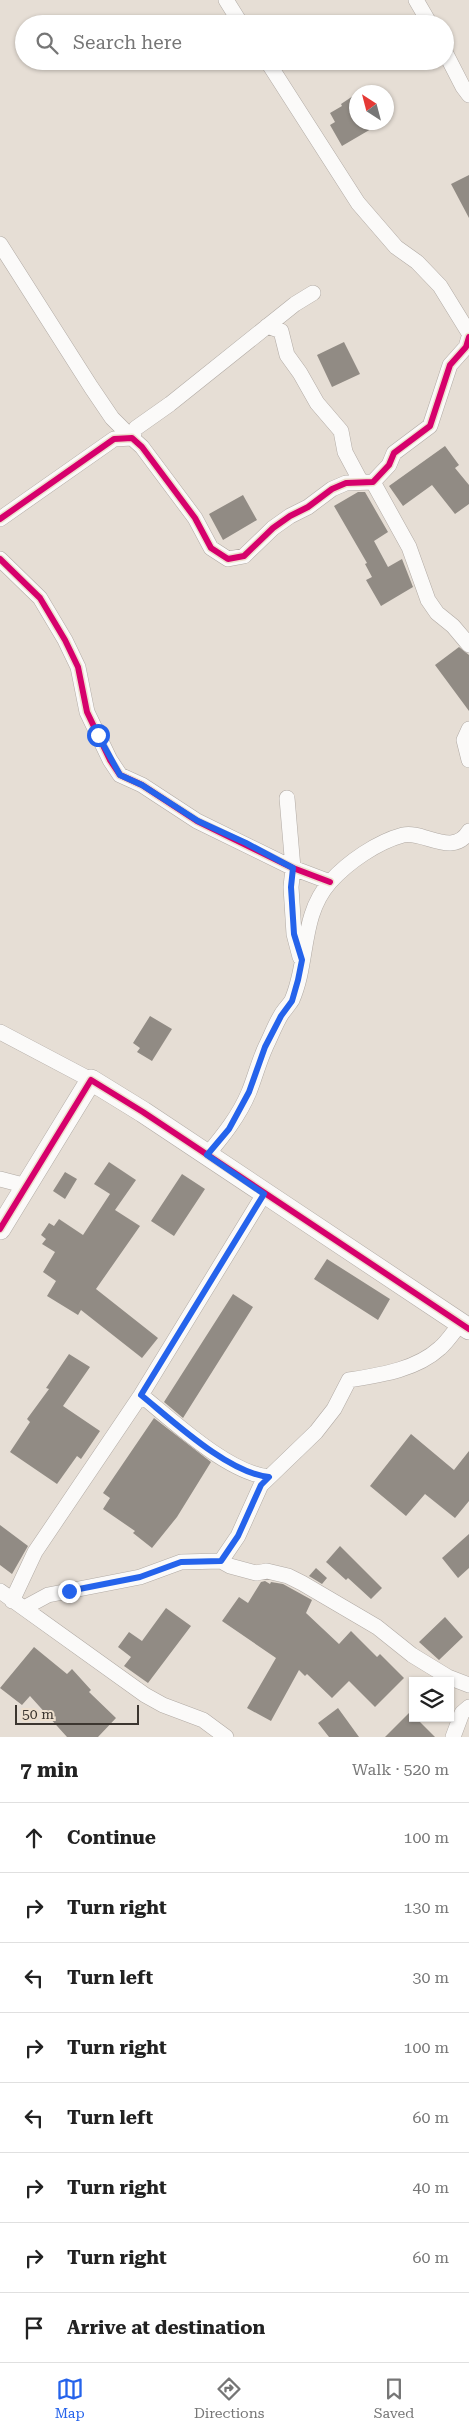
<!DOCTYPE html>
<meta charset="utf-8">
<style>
body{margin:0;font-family:"Roboto Serif",serif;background:#f2f2f2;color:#222}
.controls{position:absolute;right:15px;bottom:15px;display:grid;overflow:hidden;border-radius:0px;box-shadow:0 1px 4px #0004}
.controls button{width:45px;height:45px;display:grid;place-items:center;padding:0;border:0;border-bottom:1px solid #e0e0e0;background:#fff;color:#222;font:25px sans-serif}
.compass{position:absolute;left:349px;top:85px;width:45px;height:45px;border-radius:50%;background:#fff;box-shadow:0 1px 4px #0004;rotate:324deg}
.scale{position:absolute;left:15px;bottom:12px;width:124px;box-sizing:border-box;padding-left:5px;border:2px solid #3c3630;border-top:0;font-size:14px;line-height:18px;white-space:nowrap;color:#3c3630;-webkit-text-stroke:4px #eddfce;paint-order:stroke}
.stop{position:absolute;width:15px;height:15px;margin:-11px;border:4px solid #2563eb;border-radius:50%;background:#fff}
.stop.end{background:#2563eb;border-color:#fff;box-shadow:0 1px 5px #0008}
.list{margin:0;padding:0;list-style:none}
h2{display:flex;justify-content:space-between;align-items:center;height:65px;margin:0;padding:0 20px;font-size:21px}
h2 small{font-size:16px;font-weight:400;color:#767676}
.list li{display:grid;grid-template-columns:32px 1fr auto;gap:15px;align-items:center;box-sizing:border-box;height:70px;padding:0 20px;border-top:1px solid #e0e0e0}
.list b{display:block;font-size:19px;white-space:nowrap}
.list em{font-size:16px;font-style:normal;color:#767676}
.icon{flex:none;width:28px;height:28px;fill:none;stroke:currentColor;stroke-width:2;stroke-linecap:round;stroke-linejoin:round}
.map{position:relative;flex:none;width:469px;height:1737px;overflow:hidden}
.search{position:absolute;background:#fff;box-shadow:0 1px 4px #0004;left:15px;right:15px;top:15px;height:55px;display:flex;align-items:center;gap:12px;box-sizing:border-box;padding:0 18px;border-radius:28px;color:#767676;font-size:19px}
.sheet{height:625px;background:#fff}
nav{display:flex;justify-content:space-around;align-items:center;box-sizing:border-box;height:70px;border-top:1px solid #e0e0e0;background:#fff;font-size:14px;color:#767676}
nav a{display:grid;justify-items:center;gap:2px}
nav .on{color:#2563eb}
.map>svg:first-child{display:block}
.building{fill:#918b84}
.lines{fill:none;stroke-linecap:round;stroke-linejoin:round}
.street-casing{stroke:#b1aaa4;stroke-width:16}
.secondary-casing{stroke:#b1aaa4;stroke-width:22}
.street{stroke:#fbfaf9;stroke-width:15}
.secondary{stroke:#fbfaf9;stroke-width:21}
.cycleway-casing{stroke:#eddfce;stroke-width:9}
.cycleway{stroke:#d6006c;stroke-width:6}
.route{stroke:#2563eb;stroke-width:6}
</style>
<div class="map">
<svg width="469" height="1737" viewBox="0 0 469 1737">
<rect width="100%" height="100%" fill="#e6ded5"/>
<path class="building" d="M 356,94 L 356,122 L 383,122 L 342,146 L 330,125 L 335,122 L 330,113 L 342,106 L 341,104 Z
M 469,175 L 469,218 L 451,184 Z
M 344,342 L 360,374 L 332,387 L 317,355 Z
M 445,446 L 459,465 L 455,468 L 469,485 L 469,504 L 455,514 L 432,485 L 403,506 L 389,486 Z
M 358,492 L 365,492 L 388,532 L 374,541 L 388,567 L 402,559 L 413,587 L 381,606 L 366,580 L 372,577 L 365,564 L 367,563 L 334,506 Z
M 243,495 L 257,520 L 223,540 L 209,514 Z
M 459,647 L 469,655 L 469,711 L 435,665 Z
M 150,1016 L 172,1029 L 152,1061 L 137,1052 L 140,1048 L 133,1043 Z
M 109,1162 L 136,1180 L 115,1210 L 140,1226 L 96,1289 L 158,1338 L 142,1358 L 81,1310 L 78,1315 L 47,1296 L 56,1281 L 43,1272 L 55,1252 L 42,1244 L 46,1239 L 41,1235 L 49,1223 L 54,1226 L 59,1219 L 83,1235 L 110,1194 L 94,1184 Z
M 65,1172 L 77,1179 L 65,1199 L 53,1191 Z
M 182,1174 L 205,1189 L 174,1236 L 151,1221 Z
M 327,1259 L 390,1299 L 378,1320 L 314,1279 Z
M 233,1294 L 253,1307 L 183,1418 L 164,1402 Z
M 69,1354 L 90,1367 L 63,1406 L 100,1431 L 81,1459 L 77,1456 L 57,1484 L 10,1452 L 30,1422 L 27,1419 L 49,1389 L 46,1388 Z
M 154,1418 L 211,1462 L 177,1517 L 152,1548 L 133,1533 L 135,1531 L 103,1509 L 110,1498 L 103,1493 Z
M 411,1434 L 454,1470 L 469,1451 L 469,1501 L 455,1518 L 425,1494 L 406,1516 L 370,1486 Z
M 0,1525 L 28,1546 L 12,1574 L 0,1565 Z
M 469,1534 L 469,1568 L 458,1578 L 442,1558 Z
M 340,1546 L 382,1588 L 371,1599 L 348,1578 L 346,1580 L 326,1562 Z
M 316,1568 L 327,1578 L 322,1584 L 309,1576 Z
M 265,1581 L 270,1584 L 271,1582 L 283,1584 L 312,1600 L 306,1613 L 339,1644 L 351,1631 L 377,1657 L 380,1654 L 404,1678 L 375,1707 L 349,1681 L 332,1698 L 307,1674 L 305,1676 L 299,1670 L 271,1721 L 247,1708 L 276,1658 L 222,1621 L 239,1597 L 248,1603 L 261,1582 Z
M 166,1608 L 191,1626 L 148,1683 L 124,1666 L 131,1657 L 118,1647 L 129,1632 L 142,1641 Z
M 445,1617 L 463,1637 L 439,1660 L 419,1642 Z
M 34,1647 L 67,1674 L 72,1669 L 91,1690 L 89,1692 L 116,1718 L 98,1737 L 67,1737 L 30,1696 L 22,1705 L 0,1688 Z
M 338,1708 L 359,1737 L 329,1737 L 318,1723 Z
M 410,1712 L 413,1718 L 416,1718 L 435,1737 L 385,1737 Z"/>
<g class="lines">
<g class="street-casing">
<path id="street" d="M 226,0 L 241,24
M 416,0 L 430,24
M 445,52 L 463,87 L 469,95
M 267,61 L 358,203 L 396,247 L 417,262 L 440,286 L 469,333
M 0,244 L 91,387 L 112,418 L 132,438 L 136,428 L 170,404 L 295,304 L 313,293
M 267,326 L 281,331 L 287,355 L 300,373 L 317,403 L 341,431 L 345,452 L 361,482
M 373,482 L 409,547 L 428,600 L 437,613 L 453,626 L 469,645
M 0,519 L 114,439 L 132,438 L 142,447 L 195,518 L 211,548 L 228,559 L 244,556 L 273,528 L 290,516 L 308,507 L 332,489 L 346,483 L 373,482 L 389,465 L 394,453 L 430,426 L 450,365 L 466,347 L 469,337
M 0,559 L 40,598 L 65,640 L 78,667 L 87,712 L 110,760 L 120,775 L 142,785 L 197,821 L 293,868 L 330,882
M 469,729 L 464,740 L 469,760
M 287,798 L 293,868 L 291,887 L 294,934 L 300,957
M 0,1032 L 91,1080
M 207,1155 C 223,1136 239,1116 249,1092 C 255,1077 259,1061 266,1046 C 271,1036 275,1025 281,1015 C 284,1010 289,1005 292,1000 C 309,961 300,916 330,882 C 348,862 377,842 403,835 C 423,830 453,858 469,831
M 0,1179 L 27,1186
M 141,1395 C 173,1421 228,1473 269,1477
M 221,1561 L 238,1536 L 261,1485 L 316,1432 L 334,1409 L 349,1380 C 380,1375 416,1370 440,1348 C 448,1341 454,1331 461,1323
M 0,1591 L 145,1695 L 163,1705 L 203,1720 L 226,1737
M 12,1601 L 35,1552 L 141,1395 L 264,1194
M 24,1608 L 48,1595 L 140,1577 L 181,1562 L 221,1561 L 230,1566 L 256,1573 L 267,1571 L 288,1576 L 302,1583 L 377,1627 L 412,1655 L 448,1677 L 469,1685
M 453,1737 L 462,1713 L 469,1707"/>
</g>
<g class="secondary-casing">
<path id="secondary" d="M 0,1229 L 91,1080 L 143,1112 L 469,1329"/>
</g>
<use href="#street" class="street"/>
<use href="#secondary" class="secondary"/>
<g class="cycleway-casing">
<path id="cycleway" d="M 0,519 L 114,439 L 132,438 L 142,447 L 195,518 L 211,548 L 228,559 L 244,556 L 273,528 L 290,516 L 308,507 L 332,489 L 346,483 L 373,482 L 389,465 L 394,453 L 430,426 L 450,365 L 466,347 L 469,337
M 0,559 L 40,598 L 65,640 L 78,667 L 87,712 L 110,760 L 120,775 L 142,785 L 197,821 L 293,868 L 330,882
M 0,1229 L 91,1080 L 143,1112 L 469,1329"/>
</g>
<use href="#cycleway" class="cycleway"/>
</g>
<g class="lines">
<path class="route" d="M 69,1591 L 140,1577 L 181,1562 L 221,1561 L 238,1536 L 261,1485 L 269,1477 C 228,1473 173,1421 141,1395 L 264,1194 L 207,1155 L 229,1129 L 249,1092 L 265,1047 L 281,1016 L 292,1001 L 298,980 L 302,960 L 294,934 L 291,887 L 293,868 L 246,843 L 198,821 L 142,785 L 120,775 L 98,735"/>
</g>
</svg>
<div class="controls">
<button><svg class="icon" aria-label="layers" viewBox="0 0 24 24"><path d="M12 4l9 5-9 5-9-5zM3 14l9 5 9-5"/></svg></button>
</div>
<svg class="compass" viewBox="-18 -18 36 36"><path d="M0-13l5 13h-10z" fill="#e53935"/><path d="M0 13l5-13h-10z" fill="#767676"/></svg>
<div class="scale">50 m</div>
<div class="stop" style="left:98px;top:735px"></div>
<div class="stop end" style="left:69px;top:1591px"></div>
<div class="search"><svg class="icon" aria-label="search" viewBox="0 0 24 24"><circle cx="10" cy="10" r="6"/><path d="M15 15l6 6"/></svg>Search here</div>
</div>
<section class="sheet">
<h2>7 min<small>Walk · 520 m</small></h2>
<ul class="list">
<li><svg class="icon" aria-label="ahead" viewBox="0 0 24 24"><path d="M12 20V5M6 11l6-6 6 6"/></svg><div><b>Continue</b></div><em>100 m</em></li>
<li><svg class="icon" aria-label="right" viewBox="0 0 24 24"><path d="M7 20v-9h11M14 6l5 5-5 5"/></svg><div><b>Turn right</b></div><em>130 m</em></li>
<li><svg class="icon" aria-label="left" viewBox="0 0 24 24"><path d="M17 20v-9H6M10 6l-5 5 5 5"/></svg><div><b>Turn left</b></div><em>30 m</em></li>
<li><svg class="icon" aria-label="right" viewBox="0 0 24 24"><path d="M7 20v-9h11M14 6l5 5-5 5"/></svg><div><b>Turn right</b></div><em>100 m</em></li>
<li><svg class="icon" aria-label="left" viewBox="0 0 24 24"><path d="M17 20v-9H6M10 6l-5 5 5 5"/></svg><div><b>Turn left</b></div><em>60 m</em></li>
<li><svg class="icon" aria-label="right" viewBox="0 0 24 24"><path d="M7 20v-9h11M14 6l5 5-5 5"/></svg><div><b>Turn right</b></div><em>40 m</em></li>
<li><svg class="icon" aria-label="right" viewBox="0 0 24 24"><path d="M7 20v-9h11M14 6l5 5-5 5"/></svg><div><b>Turn right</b></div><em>60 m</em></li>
<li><svg class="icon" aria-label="arrive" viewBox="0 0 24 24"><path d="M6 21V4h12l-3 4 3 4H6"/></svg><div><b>Arrive at destination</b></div></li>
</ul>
</section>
<nav>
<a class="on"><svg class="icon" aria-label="map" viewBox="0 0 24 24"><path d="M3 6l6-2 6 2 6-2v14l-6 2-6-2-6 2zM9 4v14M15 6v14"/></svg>Map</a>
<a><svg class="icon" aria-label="directions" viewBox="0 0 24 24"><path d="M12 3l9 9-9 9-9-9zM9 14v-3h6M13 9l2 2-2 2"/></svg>Directions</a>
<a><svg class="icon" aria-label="saved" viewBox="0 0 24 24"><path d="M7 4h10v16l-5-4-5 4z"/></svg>Saved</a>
</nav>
